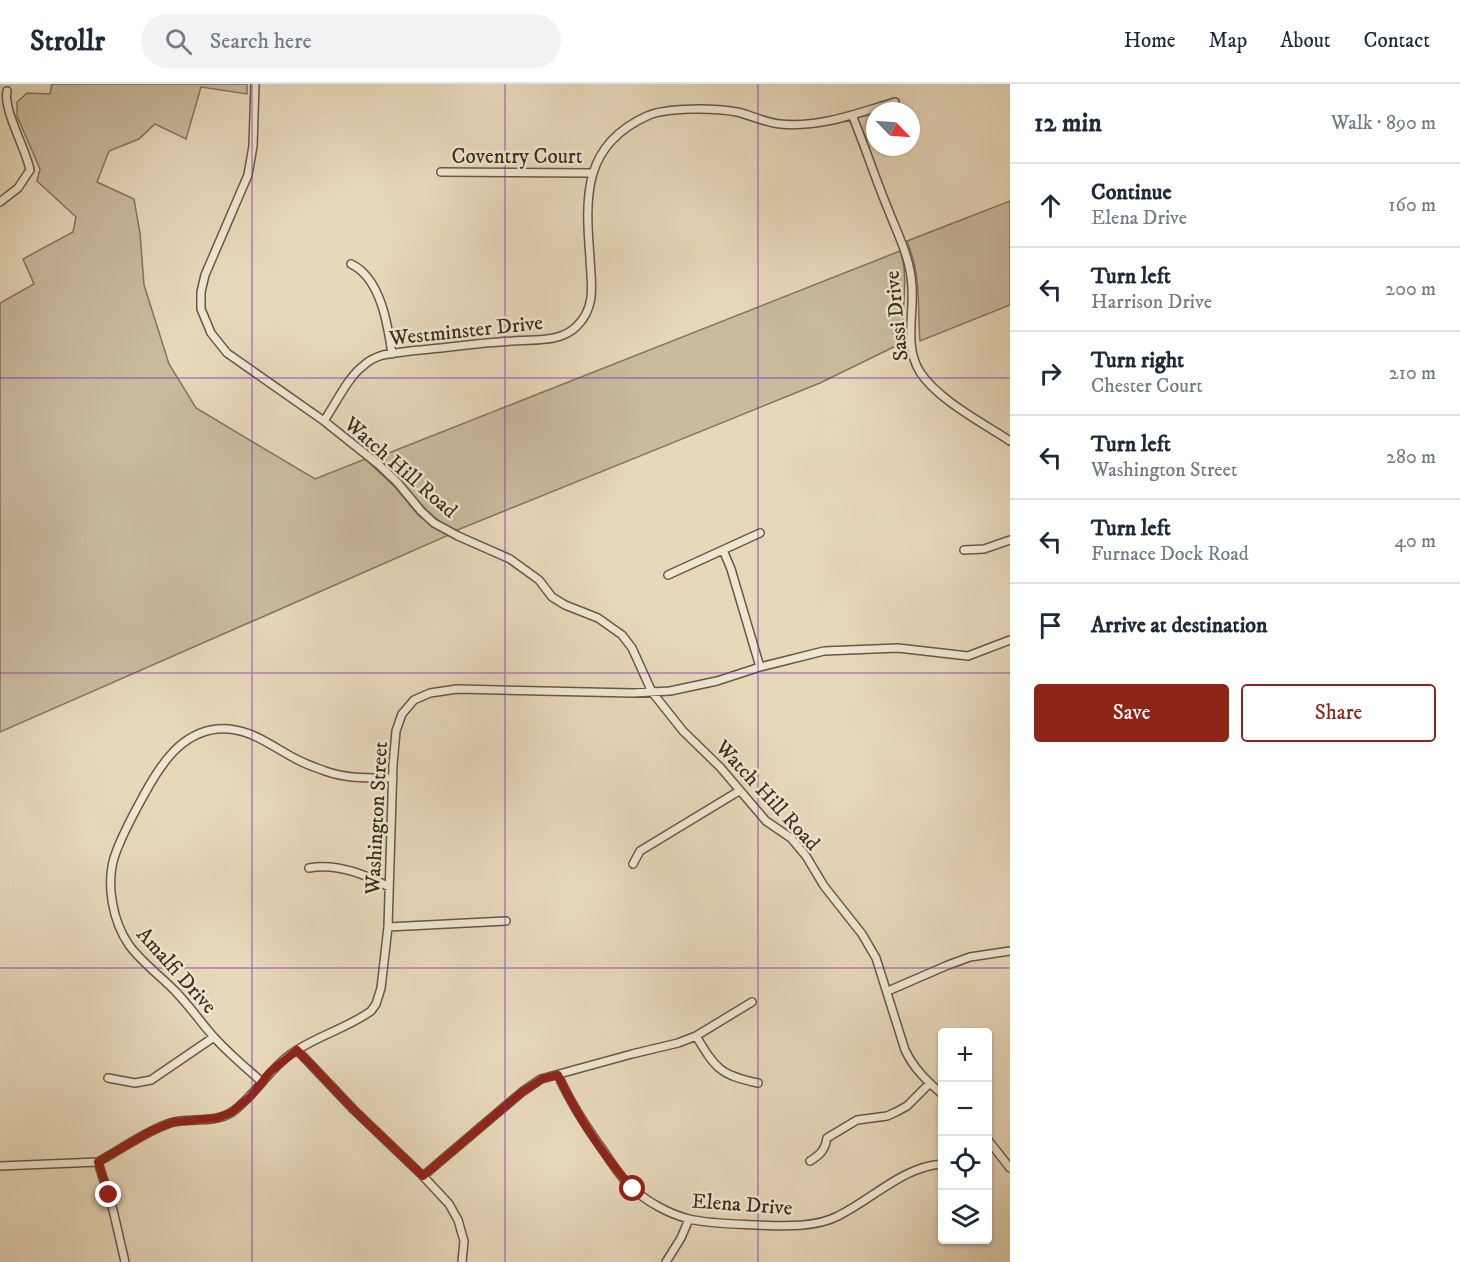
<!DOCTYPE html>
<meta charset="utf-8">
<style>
body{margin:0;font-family:"IM FELL DW Pica",serif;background:#f2f2f3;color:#1f2937}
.controls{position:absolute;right:18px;bottom:18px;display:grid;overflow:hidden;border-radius:6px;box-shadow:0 2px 4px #0004}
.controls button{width:54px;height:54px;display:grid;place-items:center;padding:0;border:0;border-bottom:2px solid #e0e1e3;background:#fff;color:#1f2937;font:30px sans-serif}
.compass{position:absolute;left:866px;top:18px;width:54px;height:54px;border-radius:50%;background:#fff;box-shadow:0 2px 4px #0004;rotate:115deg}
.stop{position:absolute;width:18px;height:18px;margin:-14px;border:4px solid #8f2418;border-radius:50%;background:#fff}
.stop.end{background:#8f2418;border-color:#fff;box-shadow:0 2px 6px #0008}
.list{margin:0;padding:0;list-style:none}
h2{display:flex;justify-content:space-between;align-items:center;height:78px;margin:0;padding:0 24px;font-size:26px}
h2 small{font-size:20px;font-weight:400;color:#747a83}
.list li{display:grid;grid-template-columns:39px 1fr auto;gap:18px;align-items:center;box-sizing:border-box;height:84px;padding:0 24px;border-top:2px solid #e0e1e3}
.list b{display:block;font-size:22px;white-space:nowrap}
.list p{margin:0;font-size:20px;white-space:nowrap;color:#747a83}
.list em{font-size:20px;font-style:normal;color:#747a83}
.actions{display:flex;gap:12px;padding:18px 24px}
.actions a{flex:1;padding:14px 0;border:2px solid #8f2418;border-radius:6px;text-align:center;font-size:21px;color:#8f2418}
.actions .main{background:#8f2418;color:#fff}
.icon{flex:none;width:33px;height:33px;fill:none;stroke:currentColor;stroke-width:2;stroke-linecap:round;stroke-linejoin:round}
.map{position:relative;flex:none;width:1010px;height:1178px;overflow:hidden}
header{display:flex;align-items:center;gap:36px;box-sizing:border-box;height:84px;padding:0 30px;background:#fff;border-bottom:2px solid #e0e1e3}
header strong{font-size:28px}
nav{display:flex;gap:33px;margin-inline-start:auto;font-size:21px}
.search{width:420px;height:54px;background:#f2f2f3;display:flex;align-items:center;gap:15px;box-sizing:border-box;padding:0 21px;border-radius:33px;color:#747a83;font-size:22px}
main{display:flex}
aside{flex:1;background:#fff}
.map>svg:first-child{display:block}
.green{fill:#cabb9f;stroke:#84745e;stroke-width:1.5}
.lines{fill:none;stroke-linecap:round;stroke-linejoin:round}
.minor-casing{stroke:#685844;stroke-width:10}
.minor{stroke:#efe6d2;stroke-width:7}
.route{stroke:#8f2418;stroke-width:8}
.grid{fill:none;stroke:#7b2cbf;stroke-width:1.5;stroke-opacity:0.55}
.labels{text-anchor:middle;stroke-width:5;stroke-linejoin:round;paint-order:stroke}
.street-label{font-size:21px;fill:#3e2e1c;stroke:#efe6d2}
</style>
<header>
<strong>Strollr</strong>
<div class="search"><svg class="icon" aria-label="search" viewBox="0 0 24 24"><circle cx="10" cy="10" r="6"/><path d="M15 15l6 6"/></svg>Search here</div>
<nav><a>Home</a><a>Map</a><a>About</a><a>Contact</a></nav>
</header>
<main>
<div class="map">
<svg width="1010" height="1178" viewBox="0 0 1010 1178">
<rect width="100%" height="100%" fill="#e7d8ba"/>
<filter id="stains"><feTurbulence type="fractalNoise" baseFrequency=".00333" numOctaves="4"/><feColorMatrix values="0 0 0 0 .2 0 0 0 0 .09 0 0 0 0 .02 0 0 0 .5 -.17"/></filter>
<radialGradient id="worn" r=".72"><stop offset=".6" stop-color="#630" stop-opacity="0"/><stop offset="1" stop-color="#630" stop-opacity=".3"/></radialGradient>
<path class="green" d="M 52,0 L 247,0 L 247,10 L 201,3 L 186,55 L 155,40 L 139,55 L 109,67 L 97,98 L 134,115 L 140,149 L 144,201 L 169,280 L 196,324 L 315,395 L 365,375 L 395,403 L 419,432 L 449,451 L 0,648 L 0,219 L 34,200 L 23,175 L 73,148 L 76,133 L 37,97 L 40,85 L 17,32 L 17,18 L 27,9 L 50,10 Z
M 1010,117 L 1010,221 L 920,257 C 917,218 922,195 907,157 Z
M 900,167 C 911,197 899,229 904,258 L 820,299 L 455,447 C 421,429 405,397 376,374 Z"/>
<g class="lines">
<g class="minor-casing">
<path id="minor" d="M 255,0 L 253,62 L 248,91 L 205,191 L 201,208 L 201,225 L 211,249 L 227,269 L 324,337 L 378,380 L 397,398 L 421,427 L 434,439 L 458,452 L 510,475 L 539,496 L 552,513 L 565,521 L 598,534 L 622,551 L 632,564 L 652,608 L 683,647 L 720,683 L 766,737 L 791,754 L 806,772 L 824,802 L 862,850 L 876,874 L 905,966 C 914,985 927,997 942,1010
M 852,31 C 865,62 875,94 888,125 C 898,151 911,175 912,203 C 914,231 904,263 920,288 C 937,315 983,339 1010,357
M 441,88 L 593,89
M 0,118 L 18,104 L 30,86 C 26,65 3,26 7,7
M 351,180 C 381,194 388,242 392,270
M 324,337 C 335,321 348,293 363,282 C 368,277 376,273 383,271 C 402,267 422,266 441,264 C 465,261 489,258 513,257 C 535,255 560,259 577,242 C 597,222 591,199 590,174 C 585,112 583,61 647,32 C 667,23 715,24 737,28 C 751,31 766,39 780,40 C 820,44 858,29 895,18
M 723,466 L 731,485 L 760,583
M 964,466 L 984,465 L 1010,456
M 668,491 L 760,449
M 633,780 L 640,767 L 739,707
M 309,784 C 336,779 365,790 389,803
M 388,843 L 506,837
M 888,907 L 948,881 L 970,873 L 1010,867
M 696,952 C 716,985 720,991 758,999
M 297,966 L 354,1026 L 423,1092 L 449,1120 L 458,1136 L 464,1157 L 462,1178
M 558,991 C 571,1020 586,1043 605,1069 C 613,1081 622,1095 633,1105 C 648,1118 669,1130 689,1135 C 711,1140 734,1140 757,1141 C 782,1142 815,1144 838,1132 C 873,1115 902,1083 942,1080
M 108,994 L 135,999 L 151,996 L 214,953
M 262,998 C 245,983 227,968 212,951 C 200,937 190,923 177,909 C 162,893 142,879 129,861 C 113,838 106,802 114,774 C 121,752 134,729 145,709 C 161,680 181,649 217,645 C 250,642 273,664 300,677 C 308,681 317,684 325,687 C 347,695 370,694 393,694
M 988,1056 L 1010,1084
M 810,1077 C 820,1071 825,1066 827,1054 L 857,1036 L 887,1032 L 896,1028 L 907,1022 L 929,1000
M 98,1078 C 122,1065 144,1048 170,1039 C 190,1033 214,1040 232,1028 C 255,1012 268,986 291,970 C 316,952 346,945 371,927 L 376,920 L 381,904 L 388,843 L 393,681 L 396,647 L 402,630 L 414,616 L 430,609 L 457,605 L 633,609 L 670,607 L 717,597 L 760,583 L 824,567 L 898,564 L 968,572 L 1010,556
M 98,1078 L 113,1126 L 125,1178
M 0,1082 L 98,1078
M 423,1092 L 522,1008 L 541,995 L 632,970 L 678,959 L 696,952 L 752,918
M 666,1178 L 681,1154 L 689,1135"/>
</g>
<use href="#minor" class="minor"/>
</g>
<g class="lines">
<path class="route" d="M 109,1111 L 98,1078 L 149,1048 L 173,1038 L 218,1034 L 232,1028 L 251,1012 L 270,988 L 297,966 L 354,1026 L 423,1092 L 522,1008 L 542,995 L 558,991 C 577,1032 603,1071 633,1105"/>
</g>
<path class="grid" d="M 252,0 L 252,1178M 505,0 L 505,1178M 758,0 L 758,1178M 0,294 L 1010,294M 0,589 L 1010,589M 0,884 L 1010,884"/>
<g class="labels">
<g class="street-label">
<text x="517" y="79">Coventry Court</text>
<text transform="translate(896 232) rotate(-96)" y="7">Sassi Drive</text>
<text transform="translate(466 246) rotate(-6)" y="7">Westminster Drive</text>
<text transform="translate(401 383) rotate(41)" y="7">Watch Hill Road</text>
<text transform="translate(768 711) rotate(47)" y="7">Watch Hill Road</text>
<text transform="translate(376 734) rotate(-87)" y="7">Washington Street</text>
<text transform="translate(177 886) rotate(48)" y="7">Amalfi Drive</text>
<text transform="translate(742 1120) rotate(4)" y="7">Elena Drive</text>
</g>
</g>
<rect width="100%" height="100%" filter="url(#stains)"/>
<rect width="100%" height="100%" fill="url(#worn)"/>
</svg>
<div class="controls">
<button>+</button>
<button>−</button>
<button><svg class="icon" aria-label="locate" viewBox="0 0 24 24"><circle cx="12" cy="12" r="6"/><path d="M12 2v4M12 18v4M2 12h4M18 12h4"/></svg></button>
<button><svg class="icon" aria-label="layers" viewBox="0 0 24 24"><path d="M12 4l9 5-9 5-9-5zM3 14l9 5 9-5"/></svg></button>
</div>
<svg class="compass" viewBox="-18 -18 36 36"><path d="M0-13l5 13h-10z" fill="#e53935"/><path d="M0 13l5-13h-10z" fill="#747a83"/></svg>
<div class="stop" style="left:633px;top:1105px"></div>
<div class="stop end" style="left:109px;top:1111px"></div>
</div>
<aside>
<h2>12 min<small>Walk · 890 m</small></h2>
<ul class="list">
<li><svg class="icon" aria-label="ahead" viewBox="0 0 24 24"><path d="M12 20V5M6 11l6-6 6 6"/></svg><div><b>Continue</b><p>Elena Drive</p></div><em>160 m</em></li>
<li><svg class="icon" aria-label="left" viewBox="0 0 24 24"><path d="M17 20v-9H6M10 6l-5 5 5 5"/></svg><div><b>Turn left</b><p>Harrison Drive</p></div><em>200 m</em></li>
<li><svg class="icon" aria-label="right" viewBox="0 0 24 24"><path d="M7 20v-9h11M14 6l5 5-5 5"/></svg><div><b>Turn right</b><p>Chester Court</p></div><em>210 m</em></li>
<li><svg class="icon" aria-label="left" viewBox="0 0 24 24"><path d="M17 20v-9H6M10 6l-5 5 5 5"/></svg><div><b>Turn left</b><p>Washington Street</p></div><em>280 m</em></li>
<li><svg class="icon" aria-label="left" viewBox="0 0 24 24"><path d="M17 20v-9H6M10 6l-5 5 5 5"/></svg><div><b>Turn left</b><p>Furnace Dock Road</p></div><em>40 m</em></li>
<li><svg class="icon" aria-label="arrive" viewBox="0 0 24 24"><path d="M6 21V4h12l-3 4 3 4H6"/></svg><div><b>Arrive at destination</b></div></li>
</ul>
<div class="actions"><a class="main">Save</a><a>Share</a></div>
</aside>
</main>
